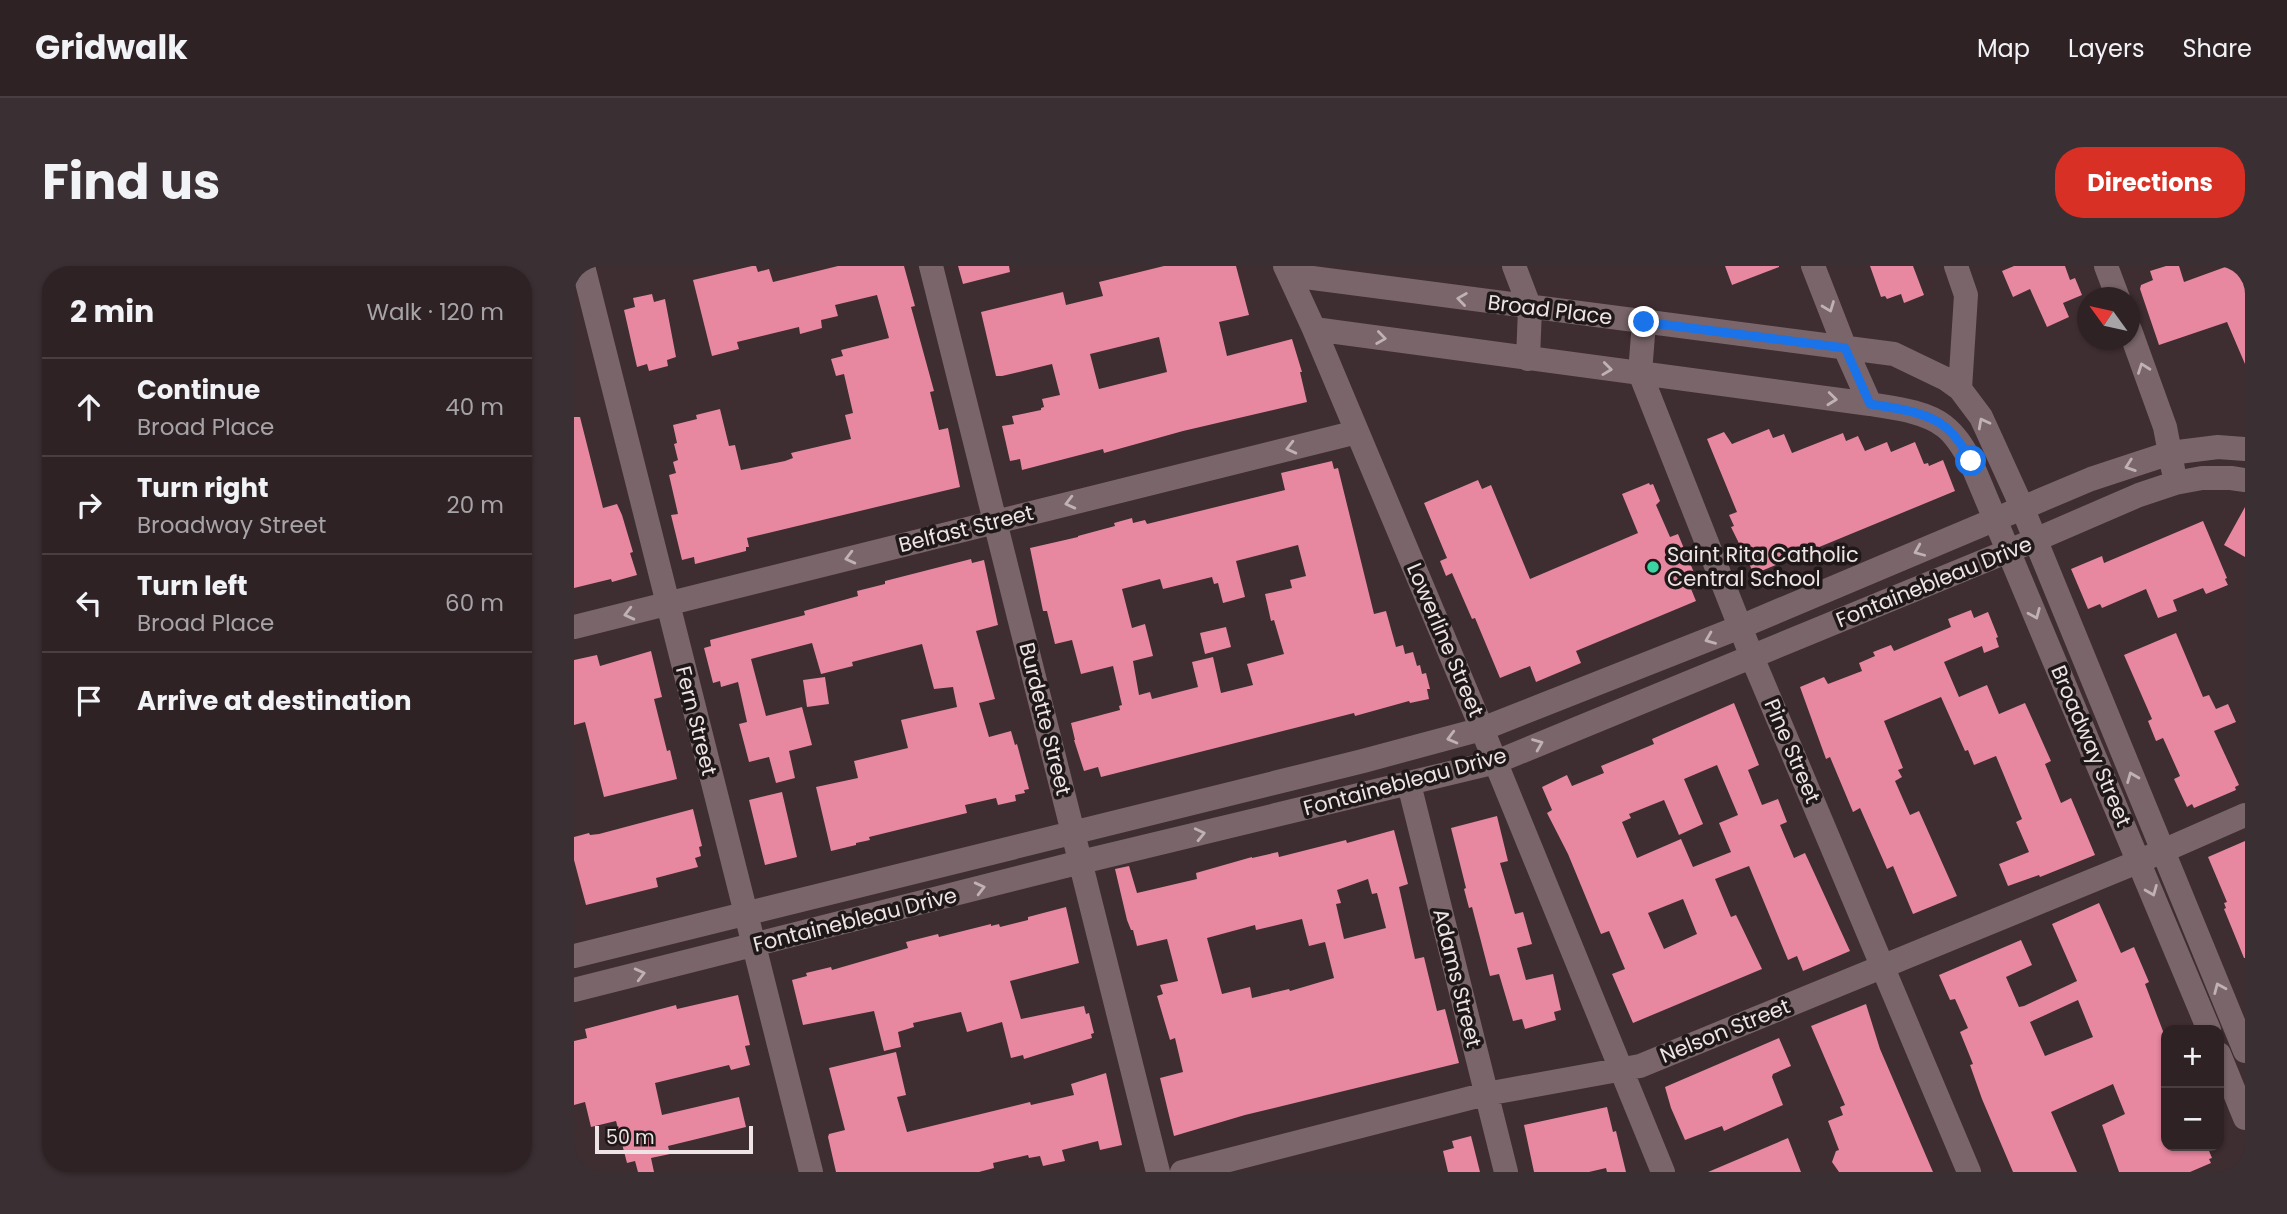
<!DOCTYPE html>
<meta charset="utf-8">
<style>
body{margin:0;font-family:Poppins,sans-serif;background:#3a2f32;color:#f1f3f6}
.controls{position:absolute;right:21px;bottom:21px;display:grid;overflow:hidden;border-radius:14px;box-shadow:0 2px 5px #0004}
.controls button{width:63px;height:63px;display:grid;place-items:center;padding:0;border:0;border-bottom:2px solid #493f42;background:#2e2225;color:#f1f3f6;font:35px sans-serif}
.compass{position:absolute;left:1503px;top:21px;width:63px;height:63px;border-radius:50%;background:#2e2225;box-shadow:0 2px 5px #0004;rotate:303deg}
.scale{position:absolute;left:21px;bottom:18px;width:158px;box-sizing:border-box;padding-left:7px;border:4px solid #eee3e5;border-top:0;font-size:19px;line-height:24px;white-space:nowrap;color:#eee3e5;-webkit-text-stroke:5px #1f1819;paint-order:stroke}
.stop{position:absolute;width:21px;height:21px;margin:-16px;border:5px solid #1a73e8;border-radius:50%;background:#fff}
.stop.end{background:#1a73e8;border-color:#fff;box-shadow:0 2px 7px #0008}
.list{margin:0;padding:0;list-style:none}
h2{display:flex;justify-content:space-between;align-items:center;height:91px;margin:0;padding:0 28px;font-size:30px}
h2 small{font-size:23px;font-weight:400;color:#a7a4a7}
.list li{display:grid;grid-template-columns:46px 1fr auto;gap:21px;align-items:center;box-sizing:border-box;height:98px;padding:0 28px;border-top:2px solid #493f42}
.list b{display:block;font-size:26px;white-space:nowrap}
.list p{margin:0;font-size:23px;white-space:nowrap;color:#a7a4a7}
.list em{font-size:23px;font-style:normal;color:#a7a4a7}
.icon{flex:none;width:38px;height:38px;fill:none;stroke:currentColor;stroke-width:2;stroke-linecap:round;stroke-linejoin:round}
.map{position:relative;flex:none;width:1671px;height:906px;overflow:hidden;border-radius:28px}
header{display:flex;align-items:center;gap:42px;box-sizing:border-box;height:98px;padding:0 35px;background:#2e2225;border-bottom:2px solid #493f42}
header strong{font-size:33px}
nav{display:flex;gap:38px;margin-inline-start:auto;font-size:24px}
.intro{display:flex;align-items:center;justify-content:space-between;box-sizing:border-box;height:168px;padding:0 42px}
h1{margin:0;font-size:49px}
.button{padding:18px 32px;border-radius:28px;background:#d93025;color:#fff;font-size:24px;font-weight:700}
main{display:flex;gap:42px;padding:0 42px}
aside{flex:1;background:#2e2225;border-radius:28px;box-shadow:0 2px 5px #0004}
.map>svg:first-child{display:block}
.building{fill:#e787a0;fill-rule:evenodd}
.lines{fill:none;stroke-linecap:round;stroke-linejoin:round}
.minor{stroke:#79656a;stroke-width:24}
.oneway{stroke:#bfb1b4}
.route{stroke:#1a73e8;stroke-width:9}
.poi-dot{fill:#3dd4a3;stroke:#1f1819;stroke-width:2.5}
.labels{text-anchor:middle;stroke-width:7;stroke-linejoin:round;paint-order:stroke}
.street-label{font-size:21px;fill:#eee3e5;stroke:#1f1819}
.poi-label{font-size:21px;fill:#eee3e5;stroke:#1f1819;text-anchor:start}
</style>
<header>
<strong>Gridwalk</strong>
<nav><a>Map</a><a>Layers</a><a>Share</a></nav>
</header>
<div class="intro"><h1>Find us</h1><a class="button">Directions</a></div>
<main>
<aside>
<h2>2 min<small>Walk · 120 m</small></h2>
<ul class="list">
<li><svg class="icon" aria-label="ahead" viewBox="0 0 24 24"><path d="M12 20V5M6 11l6-6 6 6"/></svg><div><b>Continue</b><p>Broad Place</p></div><em>40 m</em></li>
<li><svg class="icon" aria-label="right" viewBox="0 0 24 24"><path d="M7 20v-9h11M14 6l5 5-5 5"/></svg><div><b>Turn right</b><p>Broadway Street</p></div><em>20 m</em></li>
<li><svg class="icon" aria-label="left" viewBox="0 0 24 24"><path d="M17 20v-9H6M10 6l-5 5 5 5"/></svg><div><b>Turn left</b><p>Broad Place</p></div><em>60 m</em></li>
<li><svg class="icon" aria-label="arrive" viewBox="0 0 24 24"><path d="M6 21V4h12l-3 4 3 4H6"/></svg><div><b>Arrive at destination</b></div></li>
</ul>
</aside>
<div class="map">
<svg width="1671" height="906" viewBox="0 0 1671 906">
<rect width="100%" height="100%" fill="#3e2d31"/>
<path class="building" d="M 178,0 L 182,0 L 184,6 L 195,3 L 199,16 L 264,0 L 330,0 L 341,40 L 337,41 L 360,125 L 356,126 L 365,164 L 374,162 L 386,221 L 173,272 L 175,281 L 172,281 L 172,285 L 121,298 L 120,291 L 108,294 L 97,249 L 104,248 L 95,209 L 102,207 L 99,196 L 104,194 L 100,178 L 103,177 L 99,159 L 123,153 L 122,149 L 146,143 L 155,180 L 161,179 L 167,204 L 211,195 L 219,192 L 217,187 L 277,173 L 271,149 L 279,147 L 270,108 L 262,110 L 257,93 L 269,90 L 267,84 L 315,72 L 303,29 L 261,39 L 264,50 L 247,54 L 248,62 L 226,68 L 225,61 L 163,76 L 165,83 L 138,90 L 119,14 Z
M 384,0 L 435,0 L 436,6 L 389,18 Z
M 590,0 L 662,0 L 675,49 L 645,56 L 653,90 L 718,73 L 728,106 L 726,106 L 733,136 L 609,165 L 530,187 L 529,183 L 448,204 L 446,193 L 436,195 L 428,160 L 440,158 L 438,150 L 467,144 L 467,142 L 470,141 L 468,133 L 486,129 L 478,98 L 428,110 L 422,110 L 407,46 L 489,26 L 492,39 L 529,30 L 525,16 ZM 585,71 L 593,106 L 525,123 L 516,88 Z
M 1151,0 L 1205,0 L 1205,1 L 1158,19 Z
M 1296,0 L 1339,0 L 1350,29 L 1330,37 L 1327,28 L 1313,33 L 1311,30 L 1307,31 Z
M 1440,0 L 1491,0 L 1496,14 L 1501,12 L 1508,29 L 1489,37 L 1495,51 L 1473,61 L 1456,23 L 1439,31 L 1428,5 Z
M 1592,0 L 1605,0 L 1610,16 L 1654,0 L 1671,0 L 1671,98 L 1653,56 L 1585,79 L 1566,23 L 1567,19 L 1579,14 L 1576,5 Z
M 78,28 L 80,36 L 91,33 L 102,91 L 93,94 L 94,100 L 75,105 L 73,98 L 63,101 L 50,44 L 61,41 L 59,32 Z
M 0,151 L 6,151 L 29,242 L 43,238 L 48,249 L 59,286 L 56,287 L 63,309 L 38,316 L 37,313 L 0,322 Z
M 1195,163 L 1199,172 L 1210,168 L 1218,187 L 1269,167 L 1272,175 L 1284,170 L 1291,185 L 1313,176 L 1317,186 L 1341,176 L 1350,198 L 1354,197 L 1355,200 L 1369,194 L 1381,225 L 1180,308 L 1157,261 L 1160,260 L 1155,249 L 1163,246 L 1133,173 L 1150,166 L 1158,178 Z
M 758,195 L 760,203 L 764,202 L 800,348 L 812,345 L 822,381 L 829,379 L 831,388 L 839,386 L 843,400 L 846,399 L 848,408 L 852,407 L 856,423 L 853,423 L 855,433 L 836,437 L 835,435 L 781,450 L 780,447 L 527,511 L 524,501 L 510,505 L 500,474 L 501,474 L 497,457 L 546,444 L 545,440 L 548,439 L 539,400 L 507,408 L 498,374 L 481,378 L 473,345 L 469,345 L 456,282 L 504,271 L 504,270 L 541,260 L 540,257 L 558,252 L 559,257 L 571,254 L 573,258 L 711,224 L 707,207 ZM 724,279 L 732,310 L 716,314 L 718,322 L 691,328 L 697,355 L 700,354 L 710,388 L 673,398 L 679,419 L 647,427 L 639,391 L 618,396 L 624,421 L 578,433 L 576,426 L 565,429 L 559,395 L 579,390 L 571,358 L 558,362 L 548,323 L 586,313 L 589,323 L 638,311 L 640,318 L 644,317 L 649,337 L 671,331 L 662,295 Z
M 904,214 L 908,223 L 917,219 L 956,313 L 1064,267 L 1048,228 L 1075,217 L 1076,219 L 1079,218 L 1086,235 L 1082,239 L 1096,271 L 1104,268 L 1123,314 L 1115,318 L 1122,335 L 1002,385 L 1007,397 L 962,416 L 956,400 L 926,412 L 901,352 L 898,353 L 878,307 L 872,310 L 866,295 L 873,292 L 850,237 Z
M 1671,241 L 1671,291 L 1650,279 Z
M 1629,255 L 1653,312 L 1651,313 L 1654,319 L 1632,328 L 1629,322 L 1599,334 L 1603,345 L 1584,352 L 1572,323 L 1528,342 L 1526,338 L 1514,343 L 1497,303 L 1528,290 L 1530,297 Z
M 397,293 L 398,297 L 410,294 L 424,359 L 402,365 L 421,433 L 405,437 L 415,471 L 437,465 L 441,479 L 443,478 L 455,523 L 450,524 L 451,527 L 441,529 L 442,535 L 424,539 L 422,532 L 391,539 L 393,547 L 295,571 L 296,574 L 282,577 L 282,579 L 257,585 L 242,521 L 284,512 L 280,495 L 334,482 L 327,454 L 383,441 L 379,421 L 360,423 L 348,378 L 278,396 L 279,400 L 247,408 L 238,377 L 177,393 L 192,450 L 228,441 L 238,479 L 215,485 L 221,512 L 202,517 L 195,491 L 175,496 L 165,458 L 173,456 L 164,416 L 147,421 L 146,415 L 139,417 L 130,382 L 137,380 L 136,374 L 231,349 L 230,345 L 284,330 L 283,325 L 311,318 L 311,315 Z
M 1397,344 L 1400,352 L 1414,346 L 1424,371 L 1422,372 L 1425,381 L 1410,387 L 1408,380 L 1370,396 L 1385,431 L 1413,419 L 1425,448 L 1451,437 L 1477,495 L 1471,498 L 1487,537 L 1497,532 L 1521,589 L 1466,611 L 1465,609 L 1434,620 L 1425,598 L 1455,586 L 1442,556 L 1448,553 L 1422,490 L 1400,499 L 1394,484 L 1391,485 L 1367,431 L 1310,455 L 1329,502 L 1324,504 L 1328,511 L 1321,515 L 1336,549 L 1345,545 L 1383,630 L 1339,648 L 1319,600 L 1313,603 L 1286,542 L 1279,546 L 1256,491 L 1252,493 L 1226,421 L 1250,411 L 1254,418 L 1288,405 L 1285,397 L 1301,390 L 1299,386 L 1317,379 L 1320,385 L 1377,361 L 1374,353 Z
M 652,361 L 657,381 L 631,388 L 626,367 Z
M 1602,367 L 1629,431 L 1635,429 L 1642,443 L 1654,438 L 1662,456 L 1640,465 L 1665,519 L 1661,521 L 1662,524 L 1620,542 L 1618,538 L 1613,541 L 1600,513 L 1606,510 L 1589,472 L 1582,475 L 1574,455 L 1578,453 L 1550,389 Z
M 77,385 L 88,431 L 80,433 L 93,485 L 96,484 L 103,513 L 30,531 L 11,456 L 0,459 L 0,394 L 23,389 L 26,400 Z
M 251,411 L 255,438 L 233,441 L 229,414 Z
M 1160,437 L 1185,499 L 1174,504 L 1188,539 L 1204,533 L 1213,556 L 1206,559 L 1220,592 L 1231,587 L 1276,685 L 1229,705 L 1223,690 L 1214,694 L 1175,600 L 1141,613 L 1157,651 L 1162,649 L 1188,703 L 1059,757 L 1038,708 L 1051,703 L 1035,665 L 1027,668 L 994,588 L 973,547 L 978,544 L 968,521 L 993,509 L 998,520 L 1030,507 L 1027,500 L 1080,478 L 1078,473 ZM 1143,499 L 1164,549 L 1145,557 L 1157,586 L 1119,601 L 1107,573 L 1063,592 L 1048,556 L 1057,552 L 1055,548 L 1090,534 L 1105,569 L 1129,558 L 1110,513 ZM 1109,633 L 1123,668 L 1090,683 L 1074,647 Z
M 208,526 L 223,591 L 191,599 L 175,534 Z
M 119,543 L 128,580 L 125,581 L 127,590 L 121,592 L 124,601 L 82,612 L 84,621 L 12,639 L 0,594 L 0,571 L 15,567 L 16,569 L 25,568 Z
M 923,550 L 934,595 L 926,597 L 941,648 L 949,646 L 958,678 L 943,682 L 952,714 L 979,708 L 987,744 L 980,746 L 982,754 L 951,763 L 948,753 L 939,755 L 925,708 L 916,710 L 898,641 L 895,642 L 890,623 L 892,622 L 877,562 Z
M 820,564 L 834,618 L 825,621 L 841,693 L 850,691 L 863,745 L 871,743 L 885,797 L 671,849 L 600,870 L 586,812 L 609,806 L 601,772 L 596,774 L 583,730 L 589,728 L 586,719 L 604,715 L 593,673 L 563,680 L 559,664 L 557,664 L 553,654 L 541,603 L 555,600 L 563,627 L 623,613 L 622,607 L 678,591 L 678,592 L 704,586 L 705,591 L 772,574 L 773,577 ZM 794,613 L 798,628 L 803,627 L 812,662 L 770,673 L 762,638 L 767,637 L 763,624 ZM 728,653 L 735,680 L 751,676 L 760,712 L 716,725 L 715,723 L 678,732 L 676,721 L 648,728 L 633,672 L 681,659 L 682,664 Z
M 1671,575 L 1671,692 L 1670,692 L 1650,643 L 1652,642 L 1650,637 L 1653,636 L 1634,591 Z
M 1525,637 L 1547,687 L 1560,681 L 1575,716 L 1571,718 L 1592,773 L 1592,880 L 1633,880 L 1638,892 L 1635,893 L 1637,897 L 1616,906 L 1545,906 L 1528,859 L 1551,848 L 1539,818 L 1477,846 L 1503,906 L 1439,906 L 1408,833 L 1396,799 L 1399,798 L 1386,766 L 1394,762 L 1381,733 L 1376,734 L 1365,709 L 1447,674 L 1458,699 L 1432,711 L 1445,741 L 1450,740 L 1503,715 L 1478,658 ZM 1504,734 L 1519,771 L 1471,790 L 1456,756 Z
M 492,641 L 505,697 L 436,715 L 447,753 L 510,740 L 512,748 L 515,747 L 520,767 L 517,768 L 518,772 L 450,793 L 449,789 L 437,792 L 428,756 L 393,766 L 387,746 L 339,757 L 340,761 L 324,766 L 327,781 L 310,785 L 300,745 L 229,759 L 218,714 L 233,710 L 232,707 L 257,701 L 258,704 L 334,682 L 332,676 L 364,668 L 365,671 L 417,658 L 417,660 L 425,658 L 426,661 L 454,654 L 454,651 Z
M 164,729 L 176,779 L 171,780 L 176,799 L 157,804 L 155,799 L 81,817 L 88,849 L 165,831 L 172,861 L 94,880 L 96,888 L 77,892 L 80,906 L 64,906 L 61,895 L 53,897 L 42,855 L 17,861 L 11,836 L 0,839 L 0,775 L 13,772 L 11,763 L 102,739 L 103,743 Z
M 1292,738 L 1306,783 L 1359,906 L 1265,906 L 1258,896 L 1262,885 L 1265,884 L 1254,855 L 1269,849 L 1266,841 L 1271,839 L 1237,760 Z
M 1205,772 L 1217,800 L 1199,808 L 1198,811 L 1209,839 L 1150,865 L 1148,860 L 1111,874 L 1097,842 L 1091,821 Z
M 322,786 L 332,829 L 323,831 L 333,866 L 456,836 L 457,839 L 500,829 L 497,818 L 532,807 L 548,879 L 526,884 L 524,875 L 488,884 L 491,895 L 469,900 L 466,890 L 455,892 L 454,889 L 419,897 L 420,902 L 405,906 L 262,906 L 254,871 L 255,868 L 271,864 L 255,802 Z
M 1033,841 L 1039,866 L 1042,865 L 1052,906 L 1033,906 L 1032,902 L 1015,906 L 960,906 L 950,859 Z
M 897,870 L 906,906 L 874,906 L 869,885 L 880,882 L 878,875 Z
M 1214,872 L 1227,906 L 1134,906 Z"/>
<g class="lines">
<path class="minor" d="M 9,0 L 237,906
M 357,0 L 584,906
M 711,0 L 740,63 L 908,463 L 1089,906
M 940,0 L 956,42 L 954,93
M 1239,0 L 1271,82 L 1296,138
M 1382,0 L 1392,29 L 1386,123
M 1532,0 L 1544,32
M 716,9 L 1320,88 L 1372,113 L 1386,123 L 1407,151 L 1448,241 L 1671,785
M 1070,56 L 1066,107 L 1178,391 L 1395,906
M 740,63 L 1296,138 C 1319,142 1351,145 1370,160 C 1382,169 1390,183 1397,196 L 1635,764
M 1556,64 L 1591,161 L 1599,203
M 0,361 L 783,166
M 835,518 L 932,906
M 0,690 L 789,495 L 908,463 L 1166,361 L 1517,213 L 1596,187 L 1644,181 L 1671,183
M 0,724 L 507,596 L 922,496 L 1461,274 L 1565,229 L 1601,217 L 1628,212 L 1657,212 L 1671,214
M 1645,788 L 1671,852
M 608,906 L 912,828 L 1066,800 L 1566,595 L 1671,549"/>
</g>
<defs><path id="oneway-chevron" d="M-2-3.5L2.5 0L-2 3.5" fill="none" stroke-width="1.6" stroke-linecap="round" stroke-linejoin="round" transform="scale(1.75)"/></defs>
<g class="oneway">
<use href="#oneway-chevron" transform="translate(888 33) rotate(-172)"/>
<use href="#oneway-chevron" transform="translate(1255 41) rotate(69)"/>
<use href="#oneway-chevron" transform="translate(807 72) rotate(8)"/>
<use href="#oneway-chevron" transform="translate(1569 102) rotate(-110)"/>
<use href="#oneway-chevron" transform="translate(1033 103) rotate(7)"/>
<use href="#oneway-chevron" transform="translate(1258 133) rotate(6)"/>
<use href="#oneway-chevron" transform="translate(1409 157) rotate(-118)"/>
<use href="#oneway-chevron" transform="translate(717 182) rotate(166)"/>
<use href="#oneway-chevron" transform="translate(1556 200) rotate(161)"/>
<use href="#oneway-chevron" transform="translate(496 237) rotate(166)"/>
<use href="#oneway-chevron" transform="translate(1345 285) rotate(157)"/>
<use href="#oneway-chevron" transform="translate(276 292) rotate(166)"/>
<use href="#oneway-chevron" transform="translate(55 348) rotate(166)"/>
<use href="#oneway-chevron" transform="translate(1461 348) rotate(67)"/>
<use href="#oneway-chevron" transform="translate(1136 373) rotate(158)"/>
<use href="#oneway-chevron" transform="translate(878 472) rotate(165)"/>
<use href="#oneway-chevron" transform="translate(964 478) rotate(-22)"/>
<use href="#oneway-chevron" transform="translate(1558 511) rotate(-112)"/>
<use href="#oneway-chevron" transform="translate(626 568) rotate(-13)"/>
<use href="#oneway-chevron" transform="translate(406 622) rotate(-14)"/>
<use href="#oneway-chevron" transform="translate(1578 625) rotate(68)"/>
<use href="#oneway-chevron" transform="translate(66 708) rotate(-14)"/>
<use href="#oneway-chevron" transform="translate(1645 722) rotate(-113)"/>
</g>
<g class="lines">
<path class="route" d="M 1070,56 L 1271,82 L 1296,138 C 1319,142 1351,145 1370,160 C 1382,169 1390,183 1397,195"/>
</g>
<circle class="poi-dot" cx="1079" cy="301" r="7"/>
<g class="labels">
<g class="street-label">
<text transform="translate(976 44) rotate(7)" y="7">Broad Place</text>
<text transform="translate(392 263) rotate(-14)" y="7">Belfast Street</text>
<text transform="translate(1360 316) rotate(-22)" y="7">Fontainebleau Drive</text>
<text transform="translate(871 374) rotate(67)" y="7">Lowerline Street</text>
<text transform="translate(471 453) rotate(76)" y="7">Burdette Street</text>
<text transform="translate(122 455) rotate(76)" y="7">Fern Street</text>
<text transform="translate(1517 480) rotate(67)" y="7">Broadway Street</text>
<text transform="translate(1218 485) rotate(67)" y="7">Pine Street</text>
<text transform="translate(831 516) rotate(-15)" y="7">Fontainebleau Drive</text>
<text transform="translate(281 654) rotate(-14)" y="7">Fontainebleau Drive</text>
<text transform="translate(883 712) rotate(76)" y="7">Adams Street</text>
<text transform="translate(1151 765) rotate(-22)" y="7">Nelson Street</text>
</g>
<g class="poi-label">
<text x="1093" y="296">Saint Rita Catholic<tspan x="1093" dy="24">Central School</tspan></text>
</g>
</g>
</svg>
<div class="controls">
<button>+</button>
<button>−</button>
</div>
<svg class="compass" viewBox="-18 -18 36 36"><path d="M0-13l5 13h-10z" fill="#e53935"/><path d="M0 13l5-13h-10z" fill="#a7a4a7"/></svg>
<div class="scale">50 m</div>
<div class="stop" style="left:1397px;top:195px"></div>
<div class="stop end" style="left:1070px;top:56px"></div>
</div>
</main>
